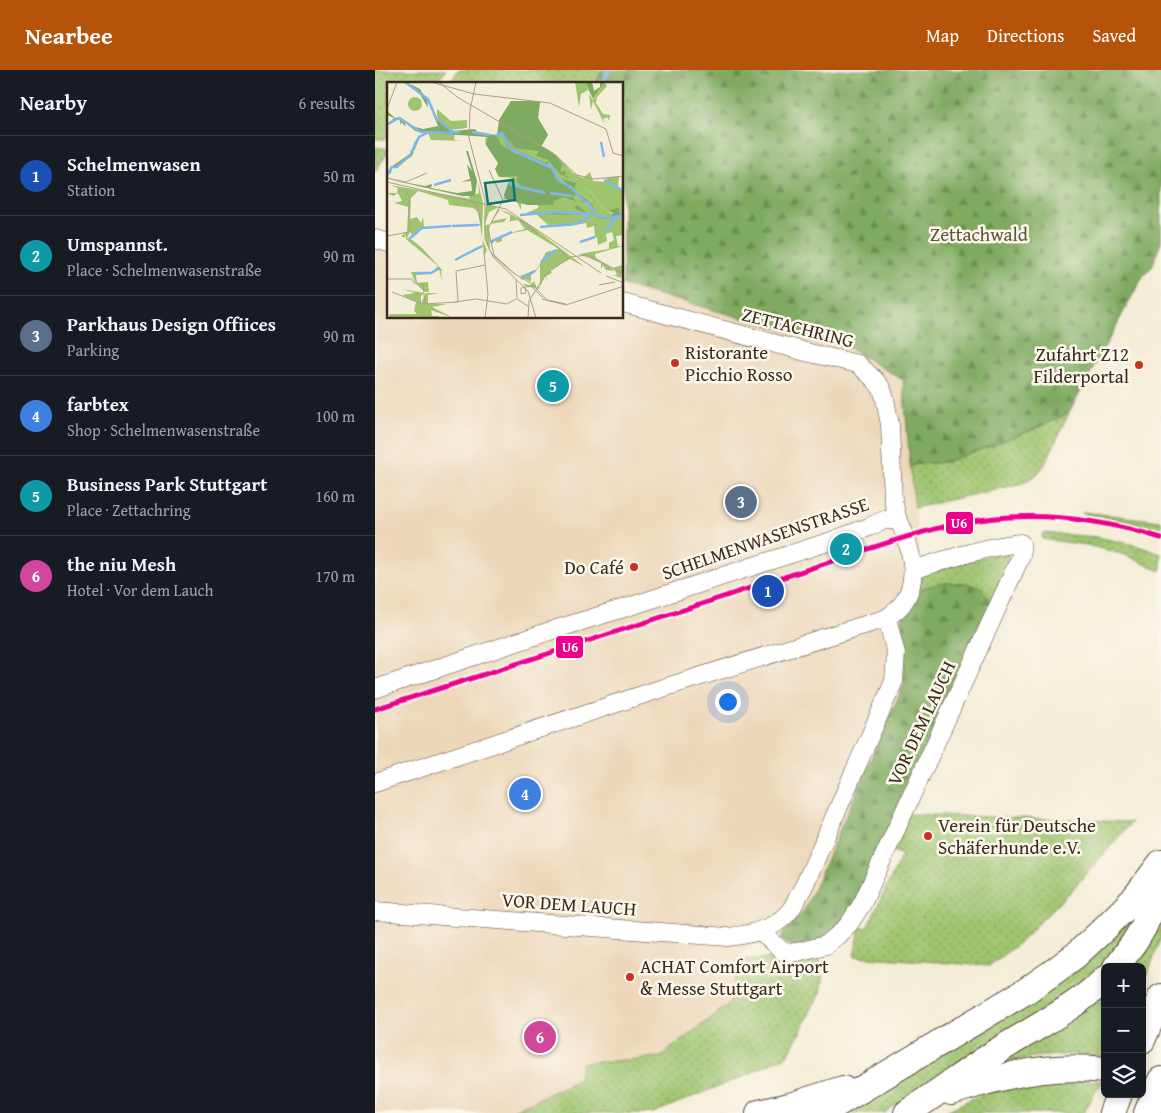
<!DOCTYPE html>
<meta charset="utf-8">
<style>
body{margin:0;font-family:"Gentium Book Plus",serif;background:#242831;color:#f1f3f6}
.controls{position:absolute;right:15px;bottom:15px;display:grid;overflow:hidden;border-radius:8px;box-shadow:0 2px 8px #0003}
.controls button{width:45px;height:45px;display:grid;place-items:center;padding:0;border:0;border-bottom:1px solid #363941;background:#171b24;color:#f1f3f6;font:25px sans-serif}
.you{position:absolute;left:352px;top:631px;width:18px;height:18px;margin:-12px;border:4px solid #fff;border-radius:50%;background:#1a73e8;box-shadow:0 0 0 8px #1a73e833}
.badge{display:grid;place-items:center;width:32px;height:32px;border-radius:50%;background:#b45309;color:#fff;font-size:16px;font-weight:700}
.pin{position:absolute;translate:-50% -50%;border:2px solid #fff;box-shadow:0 1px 5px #0006}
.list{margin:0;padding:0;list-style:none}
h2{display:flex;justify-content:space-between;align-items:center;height:65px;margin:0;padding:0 20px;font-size:21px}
h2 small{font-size:16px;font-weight:400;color:#9ea1a6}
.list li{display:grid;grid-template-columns:32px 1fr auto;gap:15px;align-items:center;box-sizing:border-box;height:80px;padding:0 20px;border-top:1px solid #363941}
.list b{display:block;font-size:19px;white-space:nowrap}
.list p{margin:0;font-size:16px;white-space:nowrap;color:#9ea1a6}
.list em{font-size:16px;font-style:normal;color:#9ea1a6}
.icon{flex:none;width:28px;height:28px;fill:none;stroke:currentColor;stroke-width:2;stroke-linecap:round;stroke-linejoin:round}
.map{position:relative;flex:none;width:786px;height:1043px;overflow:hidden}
header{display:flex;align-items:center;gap:30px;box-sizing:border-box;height:70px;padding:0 25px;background:#b45309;color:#fff}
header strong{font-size:24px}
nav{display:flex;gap:28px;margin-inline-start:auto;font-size:18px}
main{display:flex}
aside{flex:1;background:#171b24}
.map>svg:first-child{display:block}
.built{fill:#edd7ba}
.grass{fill:url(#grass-dots);stroke:#6d7746}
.forest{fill:url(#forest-firs);stroke:#5d6a40}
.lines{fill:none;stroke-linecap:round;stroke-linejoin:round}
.stream{stroke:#80b6ef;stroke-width:4.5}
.minor-casing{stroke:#57473a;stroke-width:19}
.highway-casing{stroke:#57473a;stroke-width:28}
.minor{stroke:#fff;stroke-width:18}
.highway{stroke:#fff;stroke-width:26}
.rail-1-casing{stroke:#fbf7ec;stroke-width:9}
.rail-1{stroke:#ec008c;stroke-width:5}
.poi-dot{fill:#c8321e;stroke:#fbf7ec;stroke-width:2}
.labels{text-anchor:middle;stroke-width:5;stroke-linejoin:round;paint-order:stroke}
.park-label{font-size:19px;fill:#595836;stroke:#fbf7ec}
.street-label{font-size:19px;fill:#3b2a1e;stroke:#fbf7ec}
.poi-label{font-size:19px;fill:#3b2a1e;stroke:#fbf7ec;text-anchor:start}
.inset-river{fill:none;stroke:#80b6ef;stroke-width:2.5}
.inset-road{fill:none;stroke:#aa9f8d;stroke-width:1}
.view{fill:#0f766e;fill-opacity:0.15;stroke:#0f766e;stroke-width:2.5}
.inset-edge{fill:none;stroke:#3b2a1e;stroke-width:2.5}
.line-badge{stroke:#fbf7ec;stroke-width:2}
.badge-label{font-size:14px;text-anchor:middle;font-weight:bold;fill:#fff}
</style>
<header>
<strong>Nearbee</strong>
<nav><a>Map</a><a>Directions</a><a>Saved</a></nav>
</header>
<main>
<aside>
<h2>Nearby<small>6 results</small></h2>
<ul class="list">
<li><span class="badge" style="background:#1a4fb4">1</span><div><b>Schelmenwasen</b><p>Station</p></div><em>50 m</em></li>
<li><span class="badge" style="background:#0f9aa8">2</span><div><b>Umspannst.</b><p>Place · Schelmenwasenstraße</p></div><em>90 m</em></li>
<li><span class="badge" style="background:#5c6f8a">3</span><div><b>Parkhaus Design Offiices</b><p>Parking</p></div><em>90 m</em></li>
<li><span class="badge" style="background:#3f7fe0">4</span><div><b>farbtex</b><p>Shop · Schelmenwasenstraße</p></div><em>100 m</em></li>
<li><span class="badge" style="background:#0f9aa8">5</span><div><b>Business Park Stuttgart</b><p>Place · Zettachring</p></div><em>160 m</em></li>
<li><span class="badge" style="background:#d1479c">6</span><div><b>the niu Mesh</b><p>Hotel · Vor dem Lauch</p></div><em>170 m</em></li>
</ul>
</aside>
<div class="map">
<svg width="786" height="1043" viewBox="0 0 786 1043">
<defs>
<pattern id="grass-dots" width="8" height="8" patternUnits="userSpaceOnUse" patternTransform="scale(1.25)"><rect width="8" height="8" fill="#9fc46e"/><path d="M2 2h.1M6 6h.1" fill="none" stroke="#839f5a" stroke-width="1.8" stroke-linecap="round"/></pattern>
<pattern id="forest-firs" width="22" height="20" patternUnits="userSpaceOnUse" patternTransform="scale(1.25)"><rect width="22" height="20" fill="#7faa61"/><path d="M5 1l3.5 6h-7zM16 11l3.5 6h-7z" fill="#698b4f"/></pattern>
</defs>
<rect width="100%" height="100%" fill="#fbf7ec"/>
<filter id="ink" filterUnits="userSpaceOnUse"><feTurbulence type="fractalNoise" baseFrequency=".02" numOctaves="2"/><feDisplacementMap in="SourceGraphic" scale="10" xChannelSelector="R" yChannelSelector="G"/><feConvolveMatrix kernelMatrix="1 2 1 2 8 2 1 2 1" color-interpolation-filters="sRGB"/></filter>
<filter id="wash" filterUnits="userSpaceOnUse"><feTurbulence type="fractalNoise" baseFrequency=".0096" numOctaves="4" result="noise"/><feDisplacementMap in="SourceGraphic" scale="20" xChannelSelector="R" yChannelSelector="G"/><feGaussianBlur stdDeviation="1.12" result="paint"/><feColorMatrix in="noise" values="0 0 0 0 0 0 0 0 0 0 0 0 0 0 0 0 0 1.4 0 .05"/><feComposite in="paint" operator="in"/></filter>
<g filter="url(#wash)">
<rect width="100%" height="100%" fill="#f4edd7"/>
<path class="built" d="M 0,160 L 14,162 L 14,248 L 248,248 L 248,215 L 472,277 L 528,310 L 547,510 L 527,550 L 529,582 L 529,614 L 430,839 L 407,865 L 386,864 L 367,881 L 354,934 L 285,987 L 208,993 L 203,1010 L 132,1043 L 0,1043 Z"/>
<path class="grass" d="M 0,0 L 71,0 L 61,14 L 14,14 L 14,69 L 0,69 Z
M 83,0 L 229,0 L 222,14 L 73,14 Z
M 0,77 L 14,79 L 14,81 L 0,102 Z
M 694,343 L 669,396 L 662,404 L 648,413 L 540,438 L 535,395 L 570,392 Z
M 708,442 L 786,451 L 786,463 L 768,456 L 707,443 Z
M 668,463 L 722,467 L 760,475 L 786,484 L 786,501 L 750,485 L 712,475 L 667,469 Z
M 633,484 L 632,497 L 617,533 L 537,527 L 547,510 L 546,504 L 617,485 Z
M 534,744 L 757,752 L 695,822 L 646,871 L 614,896 L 479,886 L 485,858 L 492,858 L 527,785 L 516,780 Z
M 771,826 L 730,899 L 585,994 L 516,1038 L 510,1043 L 463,1043 Z
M 786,832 L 786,867 L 767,920 L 767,897 L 748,897 Z
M 443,885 L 448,904 L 445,923 L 413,985 L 374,1004 L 278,1043 L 132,1043 L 203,1010 L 207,993 L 285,987 L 354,934 L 365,890 Z
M 730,918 L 730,987 L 700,984 L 659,987 L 624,994 Z
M 688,1009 L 730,1011 L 720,1021 L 709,1043 L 567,1043 L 609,1023 Z"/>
<path class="forest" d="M 227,0 L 786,0 L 786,172 L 777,197 L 768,206 L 694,343 L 655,361 L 616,376 L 570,392 L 535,395 L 528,310 L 472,277 L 248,215 L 248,14 L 220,14 Z
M 569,513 L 593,514 L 606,518 L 617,533 L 481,831 C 471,847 460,862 442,870 C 435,874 426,875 419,877 L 407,871 L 407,865 L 430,839 L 529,614 L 529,582 L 527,550 L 537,527 L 550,517 Z"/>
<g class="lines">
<path class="stream" d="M 227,14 L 234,0"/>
</g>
</g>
<g filter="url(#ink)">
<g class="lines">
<g class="minor-casing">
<path id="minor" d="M 0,169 L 14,173
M 248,233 L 435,283 L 483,294 L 501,311 L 507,319 L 510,329 L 515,355 L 518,430 L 523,451
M 0,619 L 181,559 L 253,537 L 456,471 L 494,457 L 509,450 L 518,450 L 523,451 L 526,455 C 537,481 546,514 524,538 C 520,541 516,545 512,548 L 288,618 L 0,713
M 0,841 L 353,867 C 375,865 398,860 413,843 C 420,835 424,824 429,816 L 519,611 L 521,584 L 512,548
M 385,861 L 407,881 L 414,883 L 422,882 L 451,875 L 463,865 L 474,854 L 487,834 L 646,486 L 646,473 C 609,477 573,489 538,500"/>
</g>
<g class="highway-casing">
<path id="highway" d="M 741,897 L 759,873 L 768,858 L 786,819
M 767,970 L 786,927
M 576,1022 C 593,1017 611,1011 629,1007 C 662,999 696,996 730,1000
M 384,1043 L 415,1036 L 468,1019
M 447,1043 L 651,921 L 681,900 L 701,885 L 728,860 L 758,830 L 786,793
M 532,1043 C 562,1023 591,1002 621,982 C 657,959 699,939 730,909
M 737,1043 L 744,1024
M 772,1043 L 786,1010"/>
</g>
<use href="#minor" class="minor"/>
<use href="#highway" class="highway"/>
<g class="rail-1-casing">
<path id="rail-1" d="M 0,639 C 129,598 258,557 387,514 C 424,503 460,490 496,478 C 537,465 577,452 620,448 C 677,443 732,451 786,468"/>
</g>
<use href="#rail-1" class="rail-1"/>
</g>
</g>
<g class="poi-dot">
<circle cx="300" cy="293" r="5"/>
<circle cx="764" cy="295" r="5"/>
<circle cx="259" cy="497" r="5"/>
<circle cx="553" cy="766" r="5"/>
<circle cx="255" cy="907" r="5"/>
</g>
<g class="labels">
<g class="park-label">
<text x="604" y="171">Zettachwald</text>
</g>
<g class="street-label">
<text transform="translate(423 257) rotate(14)" y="7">ZETTACHRING</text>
<text transform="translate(390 468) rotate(-19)" y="7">SCHELMENWASENSTRASSE</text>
<text transform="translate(546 653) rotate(-65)" y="7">VOR DEM LAUCH</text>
<text transform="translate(194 834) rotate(4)" y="7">VOR DEM LAUCH</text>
</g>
<g class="poi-label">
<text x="310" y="289">Ristorante<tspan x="310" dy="22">Picchio Rosso</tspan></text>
<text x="754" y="291" text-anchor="end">Zufahrt Z12<tspan x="754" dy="22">Filderportal</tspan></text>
<text x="249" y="504" text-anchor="end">Do Café</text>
<text x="563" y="762">Verein für Deutsche<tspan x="563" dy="22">Schäferhunde e.V.</tspan></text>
<text x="265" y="903">ACHAT Comfort Airport<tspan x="265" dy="22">&amp; Messe Stuttgart</tspan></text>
</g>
</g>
<g transform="translate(12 12)">
<rect width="236" height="236" fill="#f4edd7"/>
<path d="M 218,0 L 220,4 L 210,15 L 209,21 L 216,32 L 223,33 L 222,39 L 220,35 L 216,37 L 218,43 L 206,19 L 204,28 L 202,12 L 206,18 ZM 124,19 L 153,19 L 151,36 L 161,53 L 154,65 L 169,73 L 186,91 L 196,96 L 203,90 L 206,99 L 218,100 L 220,96 L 232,94 L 231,106 L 228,104 L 236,110 L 236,153 L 229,154 L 231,164 L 236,164 L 208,172 L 209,176 L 225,186 L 236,183 L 234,196 L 226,193 L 230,193 L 228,188 L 222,185 L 228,189 L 219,188 L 216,183 L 214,187 L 214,181 L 192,172 L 222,167 L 222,161 L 227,158 L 225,150 L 219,152 L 220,159 L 211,163 L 212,168 L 210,156 L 210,155 L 184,164 L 208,155 L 207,144 L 200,146 L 199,141 L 183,144 L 156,145 L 189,142 L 201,137 L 199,131 L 165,129 L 150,131 L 199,133 L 200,136 L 183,142 L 161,143 L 148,131 L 137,132 L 151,126 L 151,123 L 134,121 L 134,128 L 130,120 L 117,117 L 122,97 L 126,96 L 112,95 L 109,89 L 115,83 L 106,65 L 98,62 L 99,54 L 108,56 L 113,50 L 112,39 L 91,25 L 112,39 ZM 190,102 L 202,108 L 218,128 L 226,131 L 210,132 L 204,118 L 189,107 ZM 41,51 L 73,51 L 68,52 L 67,58 L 74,59 L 44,58 ZM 91,100 L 96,121 L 95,156 L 100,168 L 97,174 L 96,164 L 94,166 L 89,168 L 96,163 L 93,143 L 42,145 L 34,147 L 27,155 L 23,150 L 20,156 L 25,158 L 35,166 L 57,190 L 54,188 L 55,199 L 52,187 L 43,192 L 29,193 L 30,201 L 41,200 L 42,210 L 38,210 L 29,202 L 24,190 L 45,190 L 51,184 L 19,157 L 19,153 L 17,156 L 14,154 L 20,150 L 21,131 L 9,130 L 21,131 L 21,125 L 7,121 L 15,119 L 11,111 L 6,114 L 0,111 L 10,111 L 11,106 L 3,103 L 84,117 L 81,115 L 92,111 ZM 31,109 L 61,118 L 62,123 L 86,126 L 91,130 L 93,142 L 37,145 L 36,135 L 34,141 L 30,135 L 23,137 L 24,116 ZM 99,122 L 109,125 L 117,129 L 110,126 L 102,130 L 97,144 L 104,141 L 111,128 L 113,128 L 120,130 L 140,141 L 198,185 L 183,177 L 163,188 L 165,191 L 159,194 L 161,199 L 158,194 L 152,207 L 138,204 L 136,202 L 144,203 L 147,199 L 150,206 L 153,204 L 153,183 L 150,188 L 144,193 L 144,200 L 133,194 L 150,187 L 159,170 L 172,167 L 140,148 L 125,151 L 115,155 L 115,159 L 110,161 L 109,158 L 105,162 L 104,159 L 123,151 L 138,147 L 131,138 L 119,140 L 123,139 L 123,133 L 113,128 L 105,139 L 120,136 L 117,140 L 102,142 L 103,169 L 130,195 L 107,175 L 104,171 L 99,161 L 97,144 ZM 15,207 L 37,211 L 34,214 L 34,221 L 39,211 L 52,211 L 41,213 L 41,222 L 60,222 L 45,225 L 66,236 L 44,228 L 45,234 L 52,234 L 52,236 L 1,236 L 3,232 L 30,232 L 27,229 L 30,216 L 29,220 L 15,213 L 28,211 Z" fill="#9fc46e" fill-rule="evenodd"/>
<path d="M 198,0 L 205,0 L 207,9 L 213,5 L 213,0 L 218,0 L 206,17 ZM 23,2 L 33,7 L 38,16 L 40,15 L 47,33 L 66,49 L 88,47 L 91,51 L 110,53 L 114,63 L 131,73 L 130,69 L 120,65 L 115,51 L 110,53 L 112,38 L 124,19 L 153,19 L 151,36 L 161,53 L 154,64 L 169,73 L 175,83 L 173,90 L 179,89 L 178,93 L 183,97 L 173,92 L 162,79 L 160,82 L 167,87 L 172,99 L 182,104 L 175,97 L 189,101 L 188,109 L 206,123 L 209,134 L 224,135 L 227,131 L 221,129 L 232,125 L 232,130 L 236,132 L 223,137 L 211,136 L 205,131 L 201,132 L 201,137 L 189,142 L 155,145 L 186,141 L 199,136 L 199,133 L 137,132 L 165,129 L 198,131 L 187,126 L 190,123 L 201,132 L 205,129 L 204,124 L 190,112 L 185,115 L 190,120 L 177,115 L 167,119 L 166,123 L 140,123 L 119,117 L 117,113 L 121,102 L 128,104 L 135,102 L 130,101 L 130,94 L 112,95 L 108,87 L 111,81 L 99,63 L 101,55 L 42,51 L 33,55 L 25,74 L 11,84 L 5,85 L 4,91 L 0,93 L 4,85 L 27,69 L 27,61 L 32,54 L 39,51 L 28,49 L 17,39 L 19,45 L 14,48 L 19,45 L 14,40 L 14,44 L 12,36 L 1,42 L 7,36 L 0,33 L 0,29 L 8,36 L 13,35 L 25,44 L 36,47 L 51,44 L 40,17 L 41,26 L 33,12 ZM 121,56 L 128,66 L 152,69 L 149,74 L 162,78 L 159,81 L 126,67 ZM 79,69 L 81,69 L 90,99 L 88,114 L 75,114 L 0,97 L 38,104 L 45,102 L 44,106 L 70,111 L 85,109 L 84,99 L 74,100 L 83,97 L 80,82 L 85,89 Z" fill="#7faa61" fill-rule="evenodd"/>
<path d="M21 22a7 7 0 1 1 14 0a7 7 0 1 1-14 0Z" fill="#9fc46e"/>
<path d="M 188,0 L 198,0 L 201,8 L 194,12 L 192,25 ZM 50,27 L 64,39 L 80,38 L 80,46 L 64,48 L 50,35 ZM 189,101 L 202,108 L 217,127 L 225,132 L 209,132 L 204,118 L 188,107 Z" fill="#9fc46e"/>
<path class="inset-river" d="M 18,0 L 41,17 L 49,36 L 66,50 L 73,50M 1,42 L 12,36 L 34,50 L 66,51M 85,50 L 103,53M 108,54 L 115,51 L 125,68 L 165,86 L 171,98 L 185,106 L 197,120 L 202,121 L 209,134 L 225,136 L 237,132M 214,60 L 217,75M 24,71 L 32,55 L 42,50M 0,93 L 5,85 L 10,85 L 24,72M 217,98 L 237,109M 121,102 L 158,111M 47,103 L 64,98M 163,111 L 185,114M 133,133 L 170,130 L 201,132M 65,144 L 92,143M 153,145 L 188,142 L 200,137 L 200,133 L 206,130M 219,149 L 227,137 L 233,135M 22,157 L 35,146 L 64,144M 103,160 L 125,150M 193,160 L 208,155M 68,178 L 95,164M 154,180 L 169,168M 28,191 L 44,191 L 53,186M 134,197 L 148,189"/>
<path class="inset-road" d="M 44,0 L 87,12M 52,0 L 70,15 L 166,71 L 190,93 L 207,97 L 237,94M 89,0 L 83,28 L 82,56 L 98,118 L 98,157 L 106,175 L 141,209 L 149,236M 87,12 L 163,21 L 219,47 L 226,71 L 237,74M 0,27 L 10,0M 102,88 L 116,118 L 101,147 L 107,173 L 128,192 L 145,202 L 160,218 L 179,222M 0,96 L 19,100 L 40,91M 0,100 L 119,127 L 214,191M 82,119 L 90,124 L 94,140M 133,138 L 150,151M 0,154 L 22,150 L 22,114 L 17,107M 170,165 L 181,176M 97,170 L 101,212 L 98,236M 219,194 L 237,201M 0,197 L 25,197 L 27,201 L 36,202 L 38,222M 129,198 L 130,217 L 141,224M 212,203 L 228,200M 138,206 L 139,211 L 134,212 L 134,206 L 144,204 L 156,216M 5,210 L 35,222 L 71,220M 155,217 L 179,223 L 237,204M 71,219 L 69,189 L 98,183M 68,220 L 89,217 L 120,222 L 129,217M 141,236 L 142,219 L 159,192 L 183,175 L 201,173 L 237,192"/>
<path class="view" d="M 126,98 L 128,118 L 101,122 L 98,101 Z"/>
<rect width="236" height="236" class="inset-edge"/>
</g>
<g class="line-badge">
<rect x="570" y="441" width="29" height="24" rx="5" fill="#ec008c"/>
<rect x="180" y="565" width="29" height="24" rx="5" fill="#ec008c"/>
</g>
<g class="badge-label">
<text x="584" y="458">U6</text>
<text x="195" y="582">U6</text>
</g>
</svg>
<div class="controls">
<button>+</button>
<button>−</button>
<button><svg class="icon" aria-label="layers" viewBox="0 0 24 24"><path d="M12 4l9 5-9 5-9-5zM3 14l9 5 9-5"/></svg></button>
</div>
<div class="you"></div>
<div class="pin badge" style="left:393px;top:521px;background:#1a4fb4">1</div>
<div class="pin badge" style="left:471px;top:479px;background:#0f9aa8">2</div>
<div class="pin badge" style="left:366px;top:432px;background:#5c6f8a">3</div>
<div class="pin badge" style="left:150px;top:724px;background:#3f7fe0">4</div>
<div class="pin badge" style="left:178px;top:316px;background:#0f9aa8">5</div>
<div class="pin badge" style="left:165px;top:967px;background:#d1479c">6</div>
</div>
</main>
